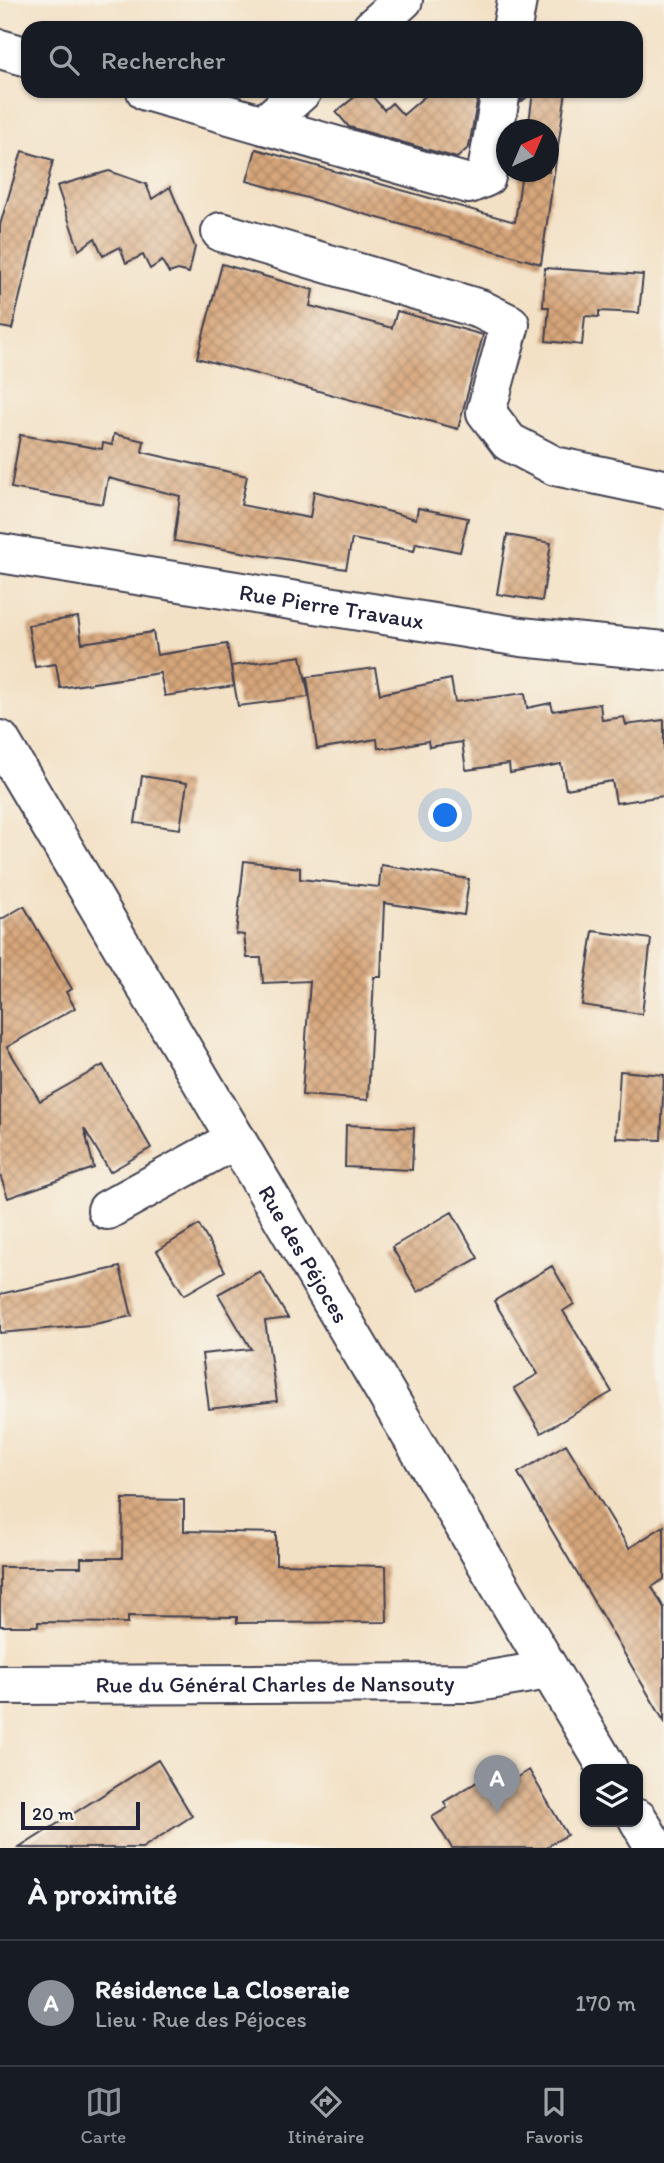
<!DOCTYPE html>
<html lang="fr">
<meta charset="utf-8">
<style>
body{margin:0;font-family:Itim,sans-serif;background:#20242c;color:#f1f3f6}
.controls{position:absolute;right:21px;bottom:21px;display:grid;overflow:hidden;border-radius:14px;box-shadow:0 2px 5px #0004}
.controls button{width:63px;height:63px;display:grid;place-items:center;padding:0;border:0;border-bottom:2px solid #363941;background:#171b24;color:#f1f3f6;font:35px sans-serif}
.compass{position:absolute;left:496px;top:119px;width:63px;height:63px;border-radius:50%;background:#171b24;box-shadow:0 2px 5px #0004;rotate:44deg}
.scale{position:absolute;left:21px;bottom:18px;width:119px;box-sizing:border-box;padding-left:7px;border:4px solid #22223b;border-top:0;font-size:19px;line-height:24px;white-space:nowrap;color:#22223b;-webkit-text-stroke:5px #f7f3e8;paint-order:stroke}
.you{position:absolute;left:446px;top:816px;width:24px;height:24px;margin:-18px;border:5px solid #fff;border-radius:50%;background:#1a73e8;box-shadow:0 0 0 10px #1a73e833}
.badge{display:grid;place-items:center;width:46px;height:46px;border-radius:50%;background:#8c9099;color:#fff;font-size:23px;font-weight:700}
.pin{position:absolute;translate:-50% -58px;filter:drop-shadow(0 2px 4px #0008)}
.pin::after{content:'';position:absolute;top:37px;width:24px;height:21px;background:inherit;clip-path:polygon(0 0,100% 0,50% 100%)}
.list{margin:0;padding:0;list-style:none}
h2{display:flex;justify-content:space-between;align-items:center;height:91px;margin:0;padding:0 28px;font-size:30px}
h2 small{font-size:23px;font-weight:400;color:#9ea1a6}
.list li{display:grid;grid-template-columns:46px 1fr auto;gap:21px;align-items:center;box-sizing:border-box;height:126px;padding:0 28px;border-top:2px solid #363941}
.list b{display:block;font-size:26px;white-space:nowrap}
.list p{margin:0;font-size:23px;white-space:nowrap;color:#9ea1a6}
.list em{font-size:23px;font-style:normal;color:#9ea1a6}
.icon{flex:none;width:38px;height:38px;fill:none;stroke:currentColor;stroke-width:2;stroke-linecap:round;stroke-linejoin:round}
.map{position:relative;flex:none;width:664px;height:1848px;overflow:hidden}
.search{position:absolute;background:#171b24;box-shadow:0 2px 5px #0004;left:21px;right:21px;top:21px;height:77px;display:flex;align-items:center;gap:18px;box-sizing:border-box;padding:0 24px;border-radius:21px;color:#9ea1a6;font-size:26px}
.sheet{height:217px;background:#171b24}
nav{display:flex;justify-content:space-around;align-items:center;box-sizing:border-box;height:98px;border-top:2px solid #363941;background:#171b24;font-size:19px;color:#9ea1a6}
nav a{display:grid;justify-items:center;gap:4px}
nav .on{color:#8c9099}
.map>svg:first-child{display:block}
.building{fill:url(#building-cross-hatch)}
.lines{fill:none;stroke-linecap:round;stroke-linejoin:round}
.minor-casing{stroke:#413f50;stroke-width:42}
.minor{stroke:#fff;stroke-width:38}
.labels{text-anchor:middle;stroke-width:6;stroke-linejoin:round;paint-order:stroke}
.street-label{font-size:23px;fill:#22223b;stroke:#f7f3e8}
</style>
<div class="map">
<svg width="664" height="1848" viewBox="0 0 664 1848">
<defs>
<pattern id="building-cross-hatch" width="8" height="8" patternUnits="userSpaceOnUse" patternTransform="scale(1.75)"><rect width="8" height="8" fill="#d7a67a"/><path d="M0 0l8 8M0 8l8-8" fill="none" stroke="#ae8765"/></pattern>
</defs>
<rect width="100%" height="100%" fill="#f7f3e8"/>
<filter id="ink" filterUnits="userSpaceOnUse"><feTurbulence type="fractalNoise" baseFrequency=".0143" numOctaves="2"/><feDisplacementMap in="SourceGraphic" scale="14" xChannelSelector="R" yChannelSelector="G"/><feConvolveMatrix kernelMatrix="1 2 1 2 8 2 1 2 1" color-interpolation-filters="sRGB"/></filter>
<filter id="wash" filterUnits="userSpaceOnUse"><feTurbulence type="fractalNoise" baseFrequency=".00686" numOctaves="4" result="noise"/><feDisplacementMap in="SourceGraphic" scale="28" xChannelSelector="R" yChannelSelector="G"/><feGaussianBlur stdDeviation="1.57" result="paint"/><feColorMatrix in="noise" values="0 0 0 0 0 0 0 0 0 0 0 0 0 0 0 0 0 1.4 0 .05"/><feComposite in="paint" operator="in"/></filter>
<g filter="url(#wash)">
<rect width="100%" height="100%" fill="#f3e1c6"/>
<g id="blocks">
<path class="building" d="M 362,91 L 368,91 L 384,110 L 392,103 L 403,115 L 431,91 L 479,91 L 469,147 L 457,158 L 349,127 L 336,112 Z
M 522,91 L 566,91 L 541,264 L 247,181 L 256,149 L 515,222 L 522,172 L 549,172 L 549,130 L 528,130 L 533,92 L 521,102 Z
M 22,151 L 53,160 L 12,329 L 0,327 L 0,225 Z
M 109,171 L 146,184 L 152,199 L 170,187 L 195,247 L 189,273 L 178,270 L 169,273 L 162,261 L 150,269 L 143,255 L 126,263 L 120,247 L 103,256 L 95,238 L 79,250 L 57,186 Z
M 222,264 L 313,290 L 310,306 L 392,328 L 397,311 L 483,335 L 458,429 L 197,358 Z
M 545,268 L 643,275 L 639,313 L 599,311 L 599,317 L 585,316 L 582,345 L 546,341 L 549,307 L 543,307 Z
M 114,434 L 144,441 L 142,452 L 247,476 L 241,505 L 310,518 L 314,491 L 416,519 L 418,508 L 468,518 L 460,552 L 416,543 L 414,551 L 352,539 L 346,569 L 174,541 L 180,496 L 108,478 L 103,504 L 11,488 L 20,435 L 102,449 L 103,443 L 112,445 Z
M 507,535 L 551,543 L 542,601 L 497,594 Z
M 78,617 L 82,643 L 153,632 L 157,655 L 227,644 L 234,686 L 165,696 L 160,673 L 60,688 L 56,664 L 35,667 L 28,625 Z
M 301,656 L 309,697 L 238,706 L 231,666 Z
M 375,668 L 380,694 L 451,679 L 455,702 L 525,693 L 527,708 L 551,703 L 553,711 L 600,704 L 602,720 L 624,717 L 626,725 L 664,720 L 664,796 L 616,803 L 612,781 L 566,789 L 561,764 L 510,773 L 509,764 L 466,770 L 462,742 L 429,747 L 428,741 L 389,748 L 378,748 L 377,739 L 317,749 L 307,677 Z
M 142,776 L 187,783 L 180,829 L 135,823 Z
M 244,861 L 300,868 L 300,879 L 379,887 L 381,865 L 469,879 L 464,915 L 384,903 L 381,977 L 374,977 L 368,1100 L 302,1095 L 310,981 L 263,983 L 261,958 L 247,958 L 244,935 L 236,934 Z
M 24,906 L 72,989 L 66,992 L 75,1008 L 7,1047 L 40,1101 L 103,1065 L 151,1148 L 110,1172 L 84,1128 L 94,1168 L 8,1198 L 0,1175 L 0,920 Z
M 593,931 L 651,939 L 642,1014 L 582,1005 Z
M 620,1071 L 664,1075 L 661,1140 L 616,1138 Z
M 346,1125 L 414,1128 L 412,1170 L 345,1167 Z
M 452,1212 L 478,1258 L 418,1292 L 392,1247 Z
M 199,1225 L 225,1271 L 184,1295 L 157,1251 Z
M 552,1266 L 574,1304 L 563,1311 L 612,1392 L 541,1433 L 514,1388 L 538,1374 L 494,1301 Z
M 120,1267 L 132,1316 L 90,1325 L 0,1333 L 0,1294 Z
M 260,1271 L 288,1318 L 265,1321 L 277,1401 L 209,1409 L 202,1354 L 251,1349 L 218,1294 Z
M 566,1444 L 629,1548 L 664,1526 L 664,1579 L 652,1587 L 664,1608 L 664,1721 L 518,1473 Z
M 123,1499 L 184,1500 L 184,1531 L 276,1533 L 276,1564 L 386,1566 L 387,1622 L 237,1623 L 237,1617 L 128,1616 L 128,1623 L 38,1622 L 38,1626 L 0,1626 L 0,1567 L 81,1567 L 81,1558 L 122,1558 Z
M 158,1760 L 192,1816 L 142,1848 L 19,1848 Z
M 529,1770 L 567,1835 L 544,1848 L 452,1848 L 432,1817 L 447,1808 L 444,1802 L 487,1776 L 491,1783 L 509,1773 L 513,1780 Z"/>
</g>
</g>
<g filter="url(#ink)">
<use href="#blocks" fill-opacity="0" stroke="#413f50" stroke-width="2"/>
<g class="lines">
<g class="minor-casing">
<g id="minor">
<path d="M 372,28 L 403,0"/>
<path d="M 512,28 L 517,0"/>
<path d="M 0,49 L 28,57"/>
<path d="M 146,91 L 469,184 L 486,177 L 501,91"/>
<path d="M 264,125 L 302,91"/>
<path d="M 221,232 L 480,309 L 510,324 L 486,412 L 509,442 L 555,466 L 664,489"/>
<path id="s1" d="M 0,553 L 521,637 L 664,651"/>
<path id="s2" d="M 0,740 L 608,1769"/>
<path d="M 107,1210 L 236,1139"/>
<path id="s3" d="M 0,1685 L 472,1683 L 548,1670"/>
<path d="M 638,1819 L 655,1848"/>
</g>
</g>
<use href="#minor" class="minor"/>
</g>
</g>
<g class="labels">
<g class="street-label">
<text dy="8" stroke="none"><textPath href="#s1" startOffset="336">Rue Pierre Travaux</textPath></text>
<text dy="8" stroke="none"><textPath href="#s2" startOffset="597">Rue des Péjoces</textPath></text>
<text dy="8" stroke="none"><textPath href="#s3" startOffset="275">Rue du Général Charles de Nansouty</textPath></text>
</g>
</g>
</svg>
<div class="controls">
<button><svg class="icon" aria-label="layers" viewBox="0 0 24 24"><path d="M12 4l9 5-9 5-9-5zM3 14l9 5 9-5"/></svg></button>
</div>
<svg class="compass" viewBox="-18 -18 36 36"><path d="M0-13l5 13h-10z" fill="#e53935"/><path d="M0 13l5-13h-10z" fill="#9ea1a6"/></svg>
<div class="scale">20 m</div>
<div class="you"></div>
<div class="pin badge" style="left:497px;top:1813px">A</div>
<div class="search"><svg class="icon" aria-label="search" viewBox="0 0 24 24"><circle cx="10" cy="10" r="6"/><path d="M15 15l6 6"/></svg>Rechercher</div>
</div>
<section class="sheet">
<h2>À proximité<small></small></h2>
<ul class="list">
<li><span class="badge">A</span><div><b>Résidence La Closeraie</b><p>Lieu · Rue des Péjoces</p></div><em>170 m</em></li>
</ul>
</section>
<nav>
<a class="on"><svg class="icon" aria-label="map" viewBox="0 0 24 24"><path d="M3 6l6-2 6 2 6-2v14l-6 2-6-2-6 2zM9 4v14M15 6v14"/></svg>Carte</a>
<a><svg class="icon" aria-label="directions" viewBox="0 0 24 24"><path d="M12 3l9 9-9 9-9-9zM9 14v-3h6M13 9l2 2-2 2"/></svg>Itinéraire</a>
<a><svg class="icon" aria-label="saved" viewBox="0 0 24 24"><path d="M7 4h10v16l-5-4-5 4z"/></svg>Favoris</a>
</nav>
